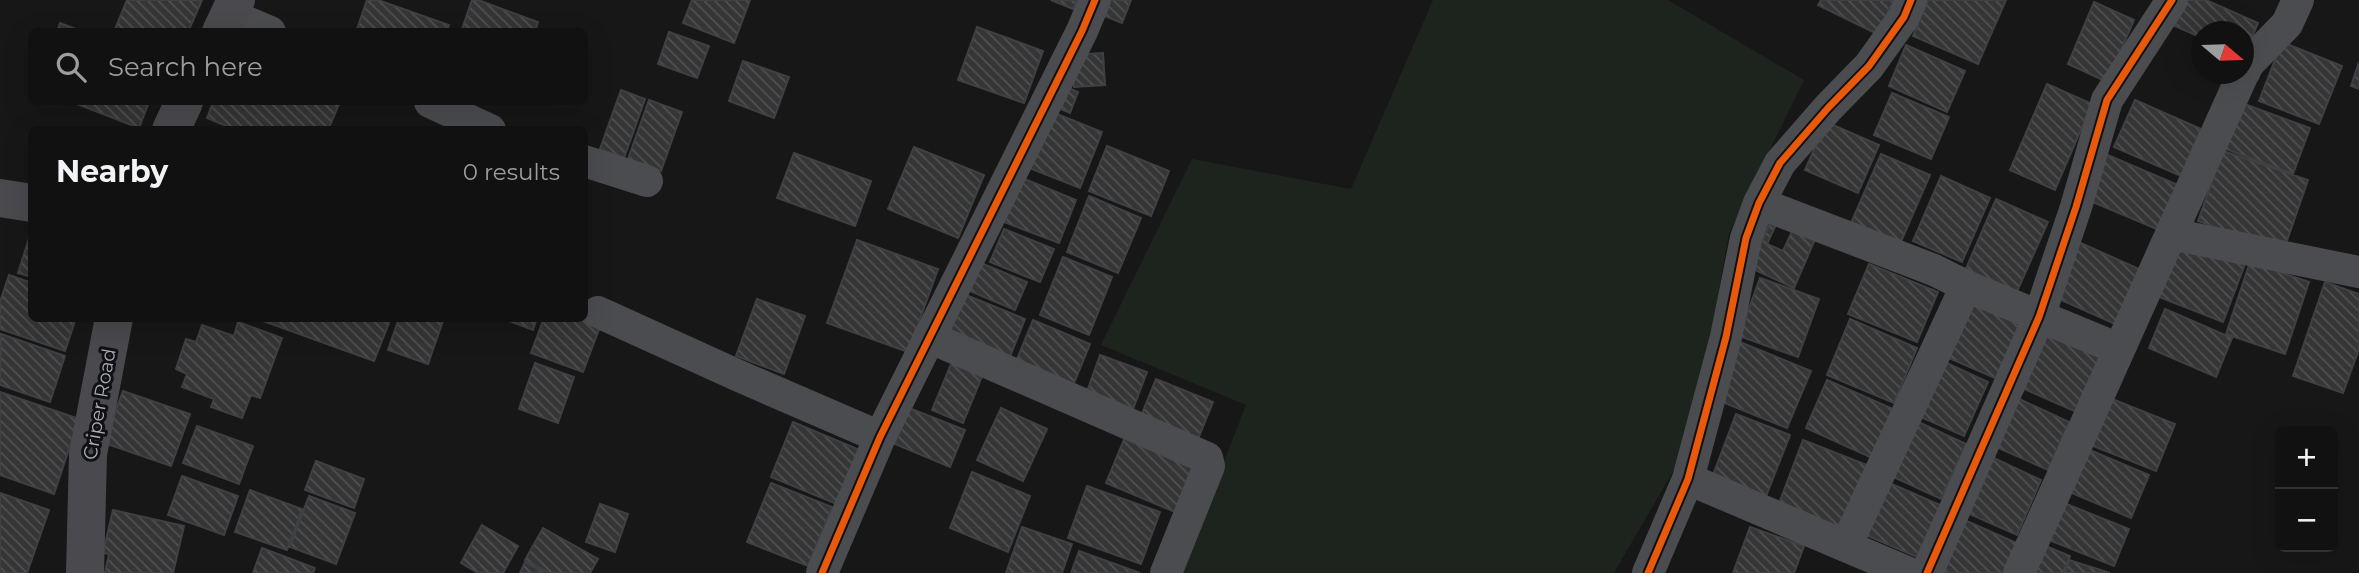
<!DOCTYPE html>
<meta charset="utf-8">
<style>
body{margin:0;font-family:Montserrat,sans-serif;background:#1a1a1a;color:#f1f3f6}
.controls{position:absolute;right:21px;bottom:21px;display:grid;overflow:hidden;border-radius:10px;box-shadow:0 7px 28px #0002}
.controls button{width:63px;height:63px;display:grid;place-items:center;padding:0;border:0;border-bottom:2px solid #303131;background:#111;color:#f1f3f6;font:35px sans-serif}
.compass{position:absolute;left:2191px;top:21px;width:63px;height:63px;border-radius:50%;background:#111;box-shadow:0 7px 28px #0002;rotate:109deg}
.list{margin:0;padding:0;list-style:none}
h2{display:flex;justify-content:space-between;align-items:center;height:91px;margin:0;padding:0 28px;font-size:30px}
h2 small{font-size:23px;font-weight:400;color:#9c9d9f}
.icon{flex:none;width:38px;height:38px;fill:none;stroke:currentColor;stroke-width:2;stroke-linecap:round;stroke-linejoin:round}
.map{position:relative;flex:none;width:2359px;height:573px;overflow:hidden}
.search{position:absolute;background:#111;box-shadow:0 7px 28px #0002;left:28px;top:28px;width:560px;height:77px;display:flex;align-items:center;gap:18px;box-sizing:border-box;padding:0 24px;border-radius:10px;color:#9c9d9f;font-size:26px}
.panel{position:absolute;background:#111;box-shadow:0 7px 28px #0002;left:28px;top:126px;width:560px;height:196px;border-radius:10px}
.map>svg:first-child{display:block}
.pitch{fill:#1d241e}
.building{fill:url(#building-back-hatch);stroke:#3f4043;stroke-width:2}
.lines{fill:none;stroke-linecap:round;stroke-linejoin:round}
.street{stroke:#4b4c50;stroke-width:32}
.secondary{stroke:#4a4a4e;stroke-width:38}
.cycleway-casing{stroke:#111113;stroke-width:11}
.cycleway{stroke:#e8590c;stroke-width:7}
.labels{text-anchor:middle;stroke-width:6;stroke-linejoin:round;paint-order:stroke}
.street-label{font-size:19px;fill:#a8adb8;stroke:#111113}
</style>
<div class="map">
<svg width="2359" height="573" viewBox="0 0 2359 573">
<defs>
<pattern id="building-back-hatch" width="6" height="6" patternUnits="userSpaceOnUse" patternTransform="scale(1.75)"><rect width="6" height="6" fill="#353536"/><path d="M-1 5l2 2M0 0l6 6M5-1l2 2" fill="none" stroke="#4f5051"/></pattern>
</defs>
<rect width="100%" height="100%" fill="#171717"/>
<path class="pitch" d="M 1433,0 L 1668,0 L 1804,80 L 1729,233 L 1693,437 L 1614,573 L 1180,573 L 1246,405 L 1101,345 L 1192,159 L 1351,189 Z"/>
<path class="building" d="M 127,0 L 202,0 L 188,32 L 120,32 L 115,29 Z
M 367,0 L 378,0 L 449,25 L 446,32 L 356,32 Z
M 472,0 L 478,0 L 538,22 L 535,32 L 461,32 Z
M 692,0 L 750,0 L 734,43 L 683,23 Z
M 1051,0 L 1077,0 L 1073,9 Z
M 1097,0 L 1131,0 L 1122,23 L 1092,11 Z
M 1821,0 L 1894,0 L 1877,34 L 1818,5 Z
M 1928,0 L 2006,0 L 1978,64 L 1913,36 Z
M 2186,0 L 2206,0 L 2258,23 L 2244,56 L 2244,32 L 2202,32 L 2202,38 L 2175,26 Z
M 2094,2 L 2134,20 L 2107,82 L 2068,64 Z
M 60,23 L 83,32 L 57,32 Z
M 977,27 L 1043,51 L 1024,103 L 958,80 Z
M 669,32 L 709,46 L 697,78 L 658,64 Z
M 2282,42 L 2342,66 L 2319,124 L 2259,101 Z
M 1906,45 L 1965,71 L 1947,112 L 1889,86 Z
M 1103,53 L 1105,85 L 1074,87 L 1072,55 Z
M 743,61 L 789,77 L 774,118 L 729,101 Z
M 2359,62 L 2359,89 L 2351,86 Z
M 2047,84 L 2092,104 L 2055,190 L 2010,170 Z
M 1061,85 L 1078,92 L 1070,113 L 1053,106 Z
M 621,90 L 645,99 L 624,158 L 600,149 Z
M 1892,93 L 1949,117 L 1931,159 L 1874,135 Z
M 649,100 L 682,112 L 661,171 L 628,159 Z
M 2135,100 L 2201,129 L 2181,176 L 2114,147 Z
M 72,102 L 149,102 L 139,128 Z
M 213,102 L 340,102 L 328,130 L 236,130 L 207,118 Z
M 2239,102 L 2310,128 L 2293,174 L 2223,148 Z
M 1047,110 L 1102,132 L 1080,188 L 1024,166 Z
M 1826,122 L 1879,145 L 1858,193 L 1805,170 Z
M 1107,146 L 1169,171 L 1151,216 L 1089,191 Z
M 914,147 L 984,175 L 958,238 L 888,209 Z
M 2223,151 L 2308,180 L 2283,252 L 2198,221 Z
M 794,153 L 871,181 L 855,226 L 777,198 Z
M 2103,153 L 2178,185 L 2159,230 L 2083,198 Z
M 1881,154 L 1930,175 L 1900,244 L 1851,223 Z
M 1941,176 L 1990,198 L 1962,262 L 1913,241 Z
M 1022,178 L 1076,200 L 1059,243 L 1004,222 Z
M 1089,196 L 1141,218 L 1118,273 L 1067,252 Z
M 1996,199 L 2048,222 L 2015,296 L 1964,273 Z
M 1772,218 L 1778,220 L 1767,244 L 1783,251 L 1794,227 L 1816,237 L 1794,288 L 1751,268 Z
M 32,229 L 32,277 L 18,273 Z
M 1004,229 L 1054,249 L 1040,282 L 990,262 Z
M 857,240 L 938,269 L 908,352 L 827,323 Z
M 2074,240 L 2148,273 L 2124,328 L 2050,295 Z
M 2180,240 L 2245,264 L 2223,322 L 2159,297 Z
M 1063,257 L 1112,277 L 1089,335 L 1040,315 Z
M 976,261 L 1027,282 L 1015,310 L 965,289 Z
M 2250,262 L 2309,282 L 2285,354 L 2226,334 Z
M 1869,264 L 1938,292 L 1917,342 L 1848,314 Z
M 9,275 L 32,283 L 32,318 L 76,318 L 65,351 L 0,329 L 0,302 Z
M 1760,278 L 1819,299 L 1798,357 L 1739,336 Z
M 2325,282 L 2359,294 L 2359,349 L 2343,393 L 2293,376 Z
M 966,295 L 1025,319 L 1007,364 L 947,339 Z
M 1976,298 L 2024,320 L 1997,379 L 1949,358 Z
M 757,299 L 805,316 L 784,374 L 736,356 Z
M 2165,309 L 2232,338 L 2216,377 L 2149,348 Z
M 604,316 L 583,372 L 531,353 L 544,318 Z
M 255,318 L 377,318 L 389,323 L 374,361 Z
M 399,318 L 444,318 L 428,364 L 388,350 Z
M 502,318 L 537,318 L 533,330 Z
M 1850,319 L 1917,348 L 1894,403 L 1827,375 Z
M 1033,320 L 1090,344 L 1070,393 L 1013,369 Z
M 238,322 L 282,338 L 260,398 L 251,395 L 242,418 L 211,407 L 214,399 L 182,387 L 187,374 L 176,369 L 186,339 L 196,342 L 202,325 L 234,336 Z
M 2039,327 L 2107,357 L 2081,414 L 2013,384 Z
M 1,334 L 65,356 L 50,402 L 0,385 Z
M 1740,342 L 1811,371 L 1787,428 L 1717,400 Z
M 1100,355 L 1147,372 L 1130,417 L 1084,400 Z
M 954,357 L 985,369 L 963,423 L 932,410 Z
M 1938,359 L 1988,382 L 1964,436 L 1914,414 Z
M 535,363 L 574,377 L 558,423 L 519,409 Z
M 1156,379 L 1213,402 L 1196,444 L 1139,421 Z
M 1827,380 L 1893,409 L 1872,458 L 1806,428 Z
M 123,391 L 190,414 L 171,466 L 104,443 Z
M 0,392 L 79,419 L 54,494 L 0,475 Z
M 2006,393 L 2069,422 L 2048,470 L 1985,442 Z
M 2107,397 L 2175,424 L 2156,471 L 2088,444 Z
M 909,408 L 965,430 L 950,467 L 895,444 Z
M 1001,408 L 1047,429 L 1023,481 L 977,460 Z
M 1736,414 L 1790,435 L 1763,504 L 1710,483 Z
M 1912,419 L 1966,444 L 1941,499 L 1887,474 Z
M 793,422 L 862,451 L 839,505 L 771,477 Z
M 197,426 L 253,446 L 239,484 L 183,463 Z
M 1125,437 L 1194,466 L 1175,512 L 1106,483 Z
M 1803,440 L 1867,465 L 1842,531 L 1778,506 Z
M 2085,448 L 2149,475 L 2131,518 L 2067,491 Z
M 1981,452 L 2041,480 L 2017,535 L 1956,508 Z
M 316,461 L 364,479 L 354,508 L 305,490 Z
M 972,472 L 1030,496 L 1008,552 L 950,528 Z
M 182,476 L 238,496 L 224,535 L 168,515 Z
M 1885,481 L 1940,505 L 1917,557 L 1861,533 Z
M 771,483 L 832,507 L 808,566 L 747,542 Z
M 1087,486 L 1160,512 L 1141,564 L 1068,538 Z
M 250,490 L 302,509 L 287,550 L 235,532 Z
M 0,493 L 49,510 L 27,573 L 0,573 Z
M 309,496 L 355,513 L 336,564 L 290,547 Z
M 2059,501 L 2129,529 L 2114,566 L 2044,538 Z
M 600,504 L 628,514 L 615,552 L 586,542 Z
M 113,510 L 184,526 L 173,573 L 105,573 L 109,554 L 103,553 Z
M 1953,515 L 2019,544 L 2006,573 L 1947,573 L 1931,566 Z
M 482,525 L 518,546 L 503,573 L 478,573 L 461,563 Z
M 1022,527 L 1072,544 L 1062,573 L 1006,573 Z
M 1750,527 L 1804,546 L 1794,573 L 1733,573 Z
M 543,528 L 598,559 L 590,573 L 549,573 L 525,560 Z
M 2036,542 L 2070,556 L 2063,573 L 2024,573 Z
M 262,548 L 315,568 L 313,573 L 253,573 Z
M 1079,551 L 1140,573 L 1071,573 Z
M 2069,560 L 2110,573 L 2065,573 Z
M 525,562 L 545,573 L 520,573 Z"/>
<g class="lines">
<path class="street" d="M 230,15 L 270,32
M 2244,73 L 2248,64 L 2287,24 L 2298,0
M 430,102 L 490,130
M 584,161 L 647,181
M 1759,203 L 1934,270 L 1966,286 L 2119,349
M 2171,234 L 2243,74
M 598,312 L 739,376 L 880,437
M 929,337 L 1207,458 L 1209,466 L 1166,573
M 1688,479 L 1909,573
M 1846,546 L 1966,286
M 822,573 L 880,437 L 1082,31 L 1095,0
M 1648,573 L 1688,479 L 1726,337 L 1746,238 L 1759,203 L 1780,163 L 1828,108 L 1869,66 L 1904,17 L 1911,0
M 1927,573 L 2039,317 L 2076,207 L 2107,100 L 2172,0
M 2019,573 L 2171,234 L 2359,272"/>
<path class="secondary" d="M 221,32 L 236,0
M 171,130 L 184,102
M 0,198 L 32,203
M 85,573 L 88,454 L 114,318"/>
<g class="cycleway-casing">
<path id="cycleway" d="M 822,573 L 880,437 L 1082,31 L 1095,0
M 1648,573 L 1688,479 L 1726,337 L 1746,238 L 1759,203 L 1780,163 L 1828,108 L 1869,66 L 1904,17 L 1911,0
M 1927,573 L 2039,317 L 2076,207 L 2107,100 L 2172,0"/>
</g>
<use href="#cycleway" class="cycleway"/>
</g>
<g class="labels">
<g class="street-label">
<text transform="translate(99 404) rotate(-80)" y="7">Criper Road</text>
</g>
</g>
</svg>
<div class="controls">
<button>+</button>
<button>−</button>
</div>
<svg class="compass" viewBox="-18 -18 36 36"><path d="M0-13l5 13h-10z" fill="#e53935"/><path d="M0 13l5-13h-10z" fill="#9c9d9f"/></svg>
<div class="search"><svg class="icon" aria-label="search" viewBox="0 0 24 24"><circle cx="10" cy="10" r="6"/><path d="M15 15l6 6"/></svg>Search here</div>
<section class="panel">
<h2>Nearby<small>0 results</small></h2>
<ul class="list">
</ul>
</section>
</div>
